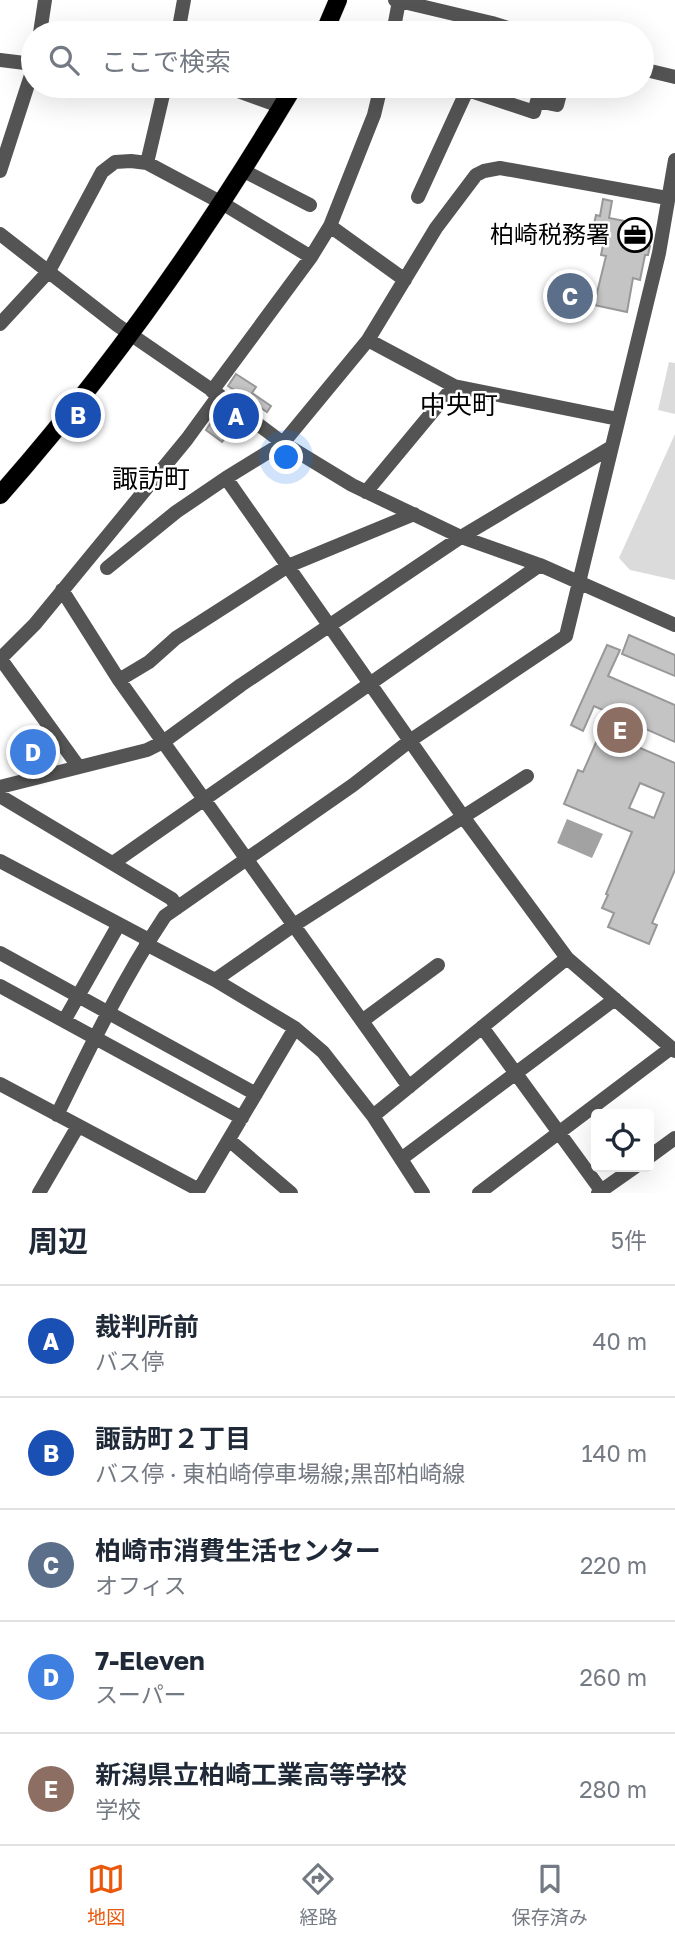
<!DOCTYPE html>
<html lang="ja">
<meta charset="utf-8">
<style>
body{margin:0;font-family:"Golos Text","Noto Sans JP",sans-serif;background:#f6f6f7;color:#1f2937}
.controls{position:absolute;right:21px;bottom:21px;display:grid;overflow:hidden;border-radius:7px;box-shadow:0 7px 28px #0002}
.controls button{width:63px;height:63px;display:grid;place-items:center;padding:0;border:0;border-bottom:2px solid #e0e1e3;background:#fff;color:#1f2937;font:35px sans-serif}
.you{position:absolute;left:287px;top:458px;width:24px;height:24px;margin:-18px;border:5px solid #fff;border-radius:50%;background:#1a73e8;box-shadow:0 0 0 10px #1a73e833}
.badge{display:grid;place-items:center;width:46px;height:46px;border-radius:50%;background:#ea580c;color:#fff;font-size:23px;font-weight:700}
.pin{position:absolute;translate:-50% -50%;border:4px solid #fff;box-shadow:0 2px 7px #0006}
.list{margin:0;padding:0;list-style:none}
h2{display:flex;justify-content:space-between;align-items:center;height:91px;margin:0;padding:0 28px;font-size:30px}
h2 small{font-size:23px;font-weight:400;color:#747a83}
.list li{display:grid;grid-template-columns:46px 1fr auto;gap:21px;align-items:center;box-sizing:border-box;height:112px;padding:0 28px;border-top:2px solid #e0e1e3}
.list b{display:block;font-size:26px;white-space:nowrap}
.list p{margin:0;font-size:23px;white-space:nowrap;color:#747a83}
.list em{font-size:23px;font-style:normal;color:#747a83}
.icon{flex:none;width:38px;height:38px;fill:none;stroke:currentColor;stroke-width:2;stroke-linecap:round;stroke-linejoin:round}
.map{position:relative;flex:none;width:675px;height:1193px;overflow:hidden}
.search{position:absolute;background:#fff;box-shadow:0 7px 28px #0002;left:21px;right:21px;top:21px;height:77px;display:flex;align-items:center;gap:18px;box-sizing:border-box;padding:0 24px;border-radius:38px;color:#747a83;font-size:26px}
.sheet{height:651px;background:#fff}
nav{display:flex;justify-content:space-around;align-items:center;box-sizing:border-box;height:98px;border-top:2px solid #e0e1e3;background:#fff;font-size:19px;color:#747a83}
nav a{display:grid;justify-items:center;gap:4px}
nav .on{color:#ea580c}
.map>svg:first-child{display:block}
.green{fill:#dbdbdb}
.water{fill:#a2a2a2}
.building{fill:#c4c4c4;stroke:#989898;stroke-width:2;fill-rule:evenodd}
.lines{fill:none;stroke-linecap:round;stroke-linejoin:round}
.major-casing{stroke:#dbdbdb;stroke-width:19}
.minor{stroke:#545454;stroke-width:14}
.major{stroke:#000;stroke-width:18}
.labels{text-anchor:middle;stroke-width:5;stroke-linejoin:round;paint-order:stroke}
.poi-label{font-size:24px;fill:#000;stroke:#fff;text-anchor:end}
.neighbourhood-label{font-size:26px;fill:#000;stroke:#fff}
</style>
<div class="map">
<svg width="675" height="1193" viewBox="0 0 675 1193">
<rect width="100%" height="100%" fill="#fff"/>
<path class="green" d="M 669,362 L 675,363 L 675,414 L 658,410 Z
M 675,434 L 675,580 L 630,570 L 619,558 Z"/>
<path class="water" d="M 567,819 L 603,834 L 592,858 L 557,843 Z"/>
<path class="building" d="M 603,199 L 612,201 L 609,218 L 645,225 L 641,244 L 650,246 L 648,255 L 645,255 L 640,280 L 633,278 L 627,312 L 594,305 L 606,256 L 601,255 L 606,231 L 593,228 L 596,215 L 600,216 Z
M 236,374 L 256,387 L 252,393 L 271,406 L 267,412 L 228,386 Z
M 218,412 L 236,425 L 222,442 L 206,430 Z
M 629,635 L 675,655 L 675,676 L 622,654 Z
M 607,645 L 620,650 L 608,676 L 675,705 L 675,742 L 594,706 L 583,731 L 571,725 Z
M 601,731 L 675,763 L 675,870 L 652,923 L 657,925 L 649,944 L 608,927 L 614,913 L 602,908 L 608,895 L 606,894 L 632,832 L 564,804 L 578,770 L 583,772 ZM 640,783 L 664,793 L 654,818 L 629,808 Z"/>
<g class="lines">
<g class="major-casing">
<path id="major" d="M 324,33 L 338,0
M 0,495 C 112,368 208,231 294,86"/>
</g>
<path class="minor" d="M 395,0 L 492,23 L 525,33
M 40,33 L 45,0
M 178,33 L 184,0
M 393,33 L 399,1
M 0,60 L 33,64
M 642,69 L 675,77
M 224,86 L 282,107
M 468,90 L 534,112 L 537,101 L 557,105 L 562,86
M 147,163 L 165,86
M 242,170 L 310,205
M 0,171 L 33,69
M 418,197 L 469,86
M 667,198 L 500,168 L 484,171 L 476,175 L 436,228 L 368,340 L 283,443 L 226,478 L 464,818 L 567,958 L 675,1051
M 330,226 L 374,115 L 381,86
M 0,234 L 117,325 L 219,395 L 283,443 L 352,485 L 461,537 L 540,565 L 675,625
M 0,324 L 49,271 L 102,172 L 115,162 L 131,161 L 147,163 L 222,203 L 311,257
M 368,340 L 454,386 L 618,419
M 212,391 L 311,257 L 330,226 L 405,280
M 366,492 L 454,386
M 107,568 L 176,512 L 226,478
M 62,590 L 119,680 L 409,1087
M 0,658 L 78,766
M 0,659 L 35,624 L 187,439 L 219,395
M 119,680 L 149,662 L 176,638 L 288,566 L 414,514
M 0,787 L 147,750 L 163,742 L 241,685 L 461,537 L 610,448
M 0,796 L 172,899 L 177,908
M 0,861 L 149,940
M 113,863 L 540,565
M 146,944 L 215,980 L 295,1028 L 323,1052 L 373,1116 L 423,1193
M 0,953 L 256,1094
M 215,980 L 294,925 L 527,776
M 0,986 L 242,1118
M 64,1021 L 119,924
M 362,1021 L 438,965
M 482,1027 L 603,1193
M 0,1084 L 199,1190
M 57,1115 C 90,1047 123,979 165,916 L 353,785 L 411,740 L 566,636 L 659,253 L 675,160
M 373,1116 L 567,958
M 229,1140 L 291,1193
M 649,1157 L 675,1138
M 401,1159 L 615,999
M 39,1193 L 78,1126
M 197,1193 L 295,1028
M 479,1193 L 671,1048
M 598,1193 L 635,1167"/>
<use href="#major" class="major"/>
</g>
<defs>
<g id="office-ring" transform="scale(1.75)"><circle r="9.5" fill="#fff" stroke="#000" stroke-width="1.5"/><path d="M-6-3h4V-5.5h4V-3h4V5H-6ZM-1-4.5V-3h2v-1.5ZM-6 0V1H6V0Z" fill="#000"/></g>
</defs>
<g fill-rule="evenodd">
<use href="#office-ring" x="635" y="235"/>
</g>
<g class="labels">
<g class="poi-label">
<text x="610" y="243">柏崎税務署</text>
</g>
<g class="neighbourhood-label">
<text x="459" y="414">中央町</text>
<text x="151" y="488">諏訪町</text>
</g>
</g>
</svg>
<div class="controls">
<button><svg class="icon" aria-label="locate" viewBox="0 0 24 24"><circle cx="12" cy="12" r="6"/><path d="M12 2v4M12 18v4M2 12h4M18 12h4"/></svg></button>
</div>
<div class="you"></div>
<div class="pin badge" style="left:236px;top:416px;background:#1a4fb4">A</div>
<div class="pin badge" style="left:78px;top:415px;background:#1a4fb4">B</div>
<div class="pin badge" style="left:570px;top:296px;background:#5c6f8a">C</div>
<div class="pin badge" style="left:33px;top:752px;background:#3f7fe0">D</div>
<div class="pin badge" style="left:620px;top:730px;background:#8d6e63">E</div>
<div class="search"><svg class="icon" aria-label="search" viewBox="0 0 24 24"><circle cx="10" cy="10" r="6"/><path d="M15 15l6 6"/></svg>ここで検索</div>
</div>
<section class="sheet">
<h2>周辺<small>5件</small></h2>
<ul class="list">
<li><span class="badge" style="background:#1a4fb4">A</span><div><b>裁判所前</b><p>バス停</p></div><em>40 m</em></li>
<li><span class="badge" style="background:#1a4fb4">B</span><div><b>諏訪町２丁目</b><p>バス停 · 東柏崎停車場線;黒部柏崎線</p></div><em>140 m</em></li>
<li><span class="badge" style="background:#5c6f8a">C</span><div><b>柏崎市消費生活センター</b><p>オフィス</p></div><em>220 m</em></li>
<li><span class="badge" style="background:#3f7fe0">D</span><div><b>7-Eleven</b><p>スーパー</p></div><em>260 m</em></li>
<li><span class="badge" style="background:#8d6e63">E</span><div><b>新潟県立柏崎工業高等学校</b><p>学校</p></div><em>280 m</em></li>
</ul>
</section>
<nav>
<a class="on"><svg class="icon" aria-label="map" viewBox="0 0 24 24"><path d="M3 6l6-2 6 2 6-2v14l-6 2-6-2-6 2zM9 4v14M15 6v14"/></svg>地図</a>
<a><svg class="icon" aria-label="directions" viewBox="0 0 24 24"><path d="M12 3l9 9-9 9-9-9zM9 14v-3h6M13 9l2 2-2 2"/></svg>経路</a>
<a><svg class="icon" aria-label="saved" viewBox="0 0 24 24"><path d="M7 4h10v16l-5-4-5 4z"/></svg>保存済み</a>
</nav>
